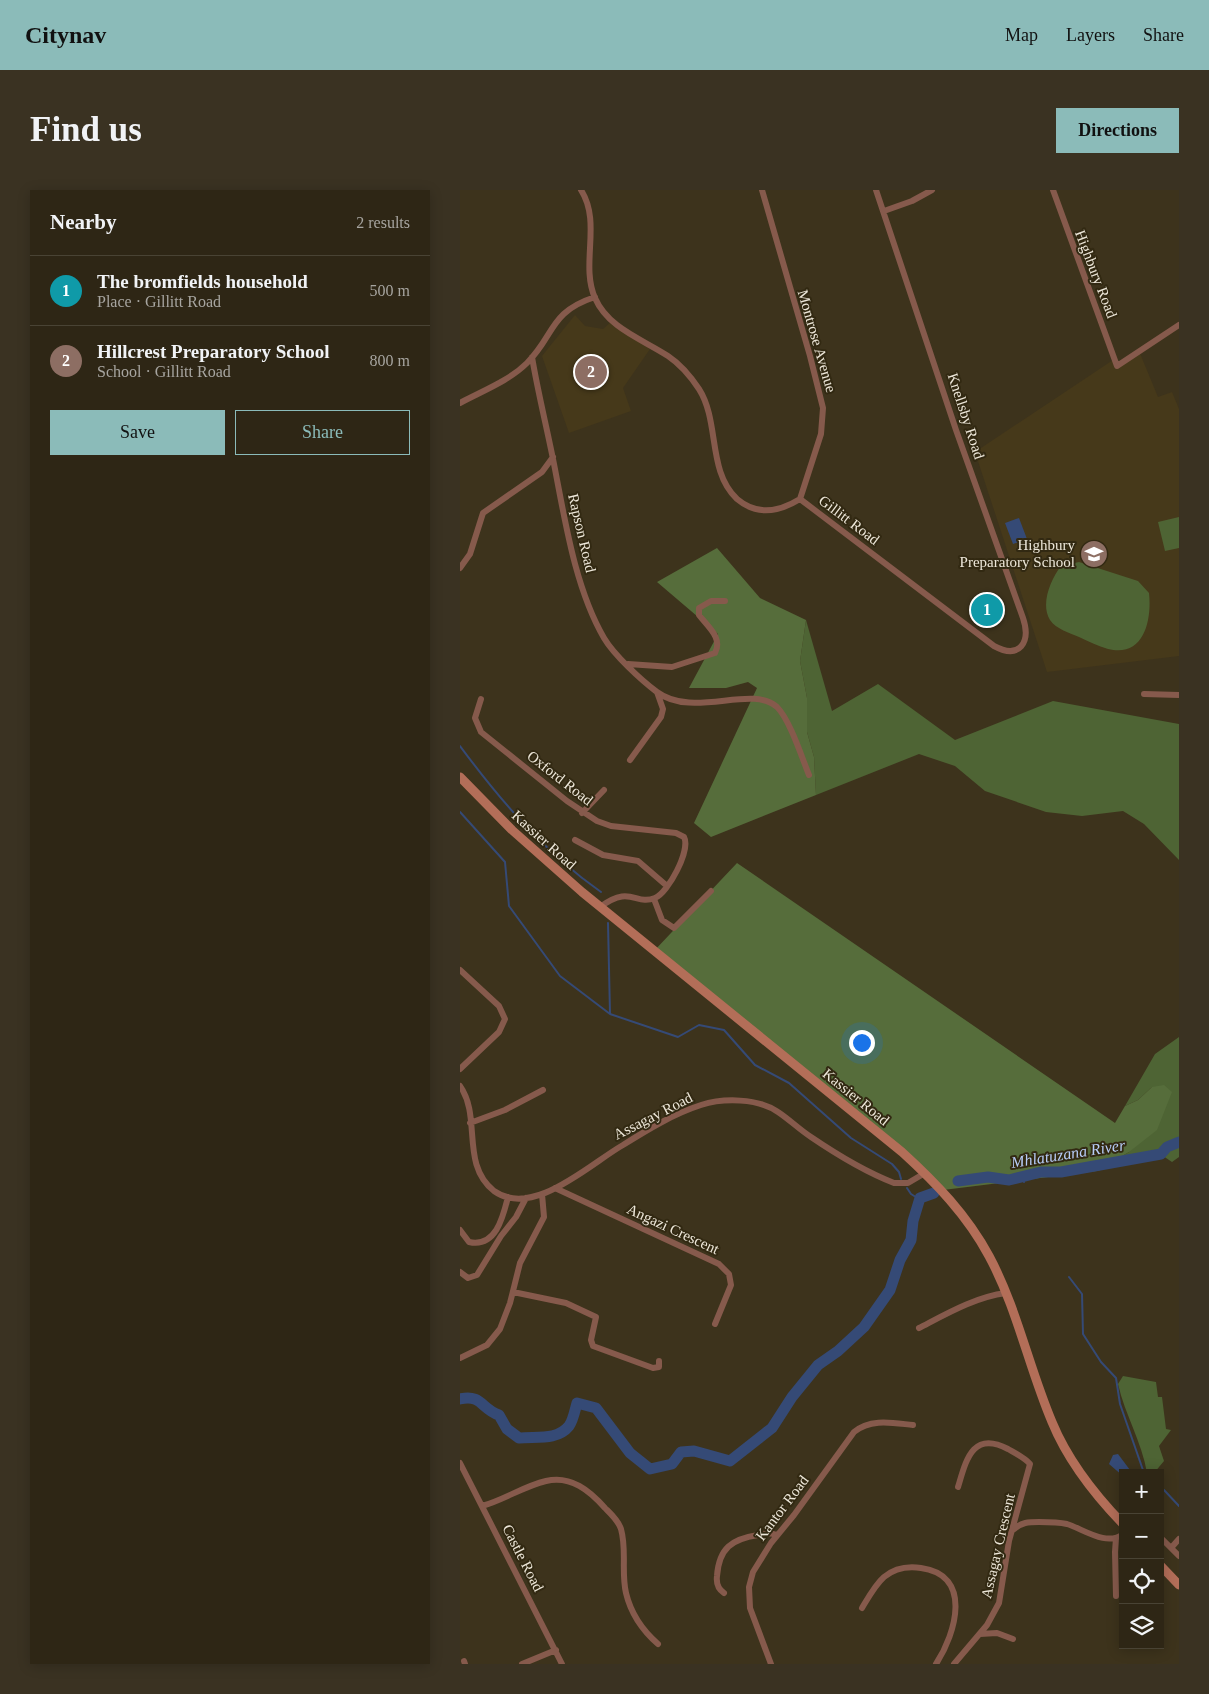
<!DOCTYPE html>
<meta charset="utf-8">
<style>
body{margin:0;font-family:"Times New Roman",serif;background:#3a3222;color:#f1f3f6}
.controls{position:absolute;right:15px;bottom:15px;display:grid;overflow:hidden;border-radius:0px;box-shadow:0 2px 12px #0003}
.controls button{width:45px;height:45px;display:grid;place-items:center;padding:0;border:0;border-bottom:1px solid #494334;background:#2e2615;color:#f1f3f6;font:25px sans-serif}
.you{position:absolute;left:401px;top:852px;width:18px;height:18px;margin:-12px;border:4px solid #fff;border-radius:50%;background:#1a73e8;box-shadow:0 0 0 8px #1a73e833}
.badge{display:grid;place-items:center;width:32px;height:32px;border-radius:50%;background:#8bbbb9;color:#fff;font-size:16px;font-weight:700}
.pin{position:absolute;translate:-50% -50%;border:2px solid #fff;box-shadow:0 1px 5px #0006}
.list{margin:0;padding:0;list-style:none}
h2{display:flex;justify-content:space-between;align-items:center;height:65px;margin:0;padding:0 20px;font-size:21px}
h2 small{font-size:16px;font-weight:400;color:#a7a5a0}
.list li{display:grid;grid-template-columns:32px 1fr auto;gap:15px;align-items:center;box-sizing:border-box;height:70px;padding:0 20px;border-top:1px solid #494334}
.list b{display:block;font-size:19px;white-space:nowrap}
.list p{margin:0;font-size:16px;white-space:nowrap;color:#a7a5a0}
.list em{font-size:16px;font-style:normal;color:#a7a5a0}
.actions{display:flex;gap:10px;padding:15px 20px}
.actions a{flex:1;padding:11px 0;border:1px solid #8bbbb9;border-radius:0px;text-align:center;font-size:18px;color:#8bbbb9}
.actions .main{background:#8bbbb9;color:#111}
.icon{flex:none;width:28px;height:28px;fill:none;stroke:currentColor;stroke-width:2;stroke-linecap:round;stroke-linejoin:round}
.map{position:relative;flex:none;width:719px;height:1474px;overflow:hidden;border-radius:0px}
header{display:flex;align-items:center;gap:30px;box-sizing:border-box;height:70px;padding:0 25px;background:#8bbbb9;color:#111}
header strong{font-size:24px}
nav{display:flex;gap:28px;margin-inline-start:auto;font-size:18px}
.intro{display:flex;align-items:center;justify-content:space-between;box-sizing:border-box;height:120px;padding:0 30px}
h1{margin:0;font-size:35px}
.button{padding:12px 22px;border-radius:0px;background:#8bbbb9;color:#111;font-size:18px;font-weight:700}
main{display:flex;gap:30px;padding:0 30px}
aside{flex:1;background:#2e2615;border-radius:0px;box-shadow:0 2px 12px #0003}
.map>svg:first-child{display:block}
.built{fill:#46391a}
.green{fill:#4e6434}
.forest{fill:#566d3b}
.water{fill:#354a76}
.lines{fill:none;stroke-linecap:round;stroke-linejoin:round}
.stream{stroke:#354a76;stroke-width:2}
.river{stroke:#354a76;stroke-width:11}
.street{stroke:#865a4c;stroke-width:6}
.secondary{stroke:#b36e58;stroke-width:9}
.labels{text-anchor:middle;stroke-width:4;stroke-linejoin:round;paint-order:stroke}
.street-label{font-size:15px;fill:#ede7d9;stroke:#322912}
.poi-label{font-size:15px;fill:#ede7d9;stroke:#322912;text-anchor:end}
.water-label{font-size:16px;font-style:italic;fill:#b8cdf9;stroke:#322912}
</style>
<header>
<strong>Citynav</strong>
<nav><a>Map</a><a>Layers</a><a>Share</a></nav>
</header>
<div class="intro"><h1>Find us</h1><a class="button">Directions</a></div>
<main>
<aside>
<h2>Nearby<small>2 results</small></h2>
<ul class="list">
<li><span class="badge" style="background:#0f9aa8">1</span><div><b>The bromfields household</b><p>Place · Gillitt Road</p></div><em>500 m</em></li>
<li><span class="badge" style="background:#8d6e63">2</span><div><b>Hillcrest Preparatory School</b><p>School · Gillitt Road</p></div><em>800 m</em></li>
</ul>
<div class="actions"><a class="main">Save</a><a>Share</a></div>
</aside>
<div class="map">
<svg width="719" height="1474" viewBox="0 0 719 1474">
<rect width="100%" height="100%" fill="#3d331c"/>
<path class="built" d="M 115,125 L 125,136 L 143,139 L 151,132 L 190,159 L 163,198 L 171,221 L 109,243 L 82,166 Z
M 679,161 L 698,207 L 712,202 L 719,219 L 719,466 L 587,482 L 515,262 L 656,168 L 657,175 Z"/>
<path class="green" d="M 719,327 L 719,358 L 705,361 L 698,332 Z
M 619,372 L 678,391 L 689,403 C 692,430 684,468 648,459 C 638,456 628,451 619,447 C 610,443 596,439 590,430 C 580,414 591,389 601,376 Z
M 346,430 L 372,521 L 418,494 L 495,550 L 593,511 L 719,534 L 719,670 L 684,634 L 663,621 L 622,626 L 586,622 L 525,601 L 495,576 L 459,564 L 356,605 L 354,567 L 347,542 L 347,508 L 340,471 Z
M 719,847 L 719,967 L 712,972 L 700,964 L 637,981 L 669,962 L 692,897 L 678,910 L 665,916 L 695,864 Z
M 663,1186 L 696,1192 L 698,1207 L 702,1207 L 706,1239 L 711,1240 L 699,1256 L 704,1271 L 694,1283 L 687,1283 C 682,1252 665,1225 658,1194 Z"/>
<path class="forest" d="M 257,358 L 300,408 L 346,430 L 340,471 L 347,508 L 347,542 L 354,567 L 356,605 L 251,647 L 234,633 L 297,498 L 288,492 L 266,498 L 229,498 L 258,444 L 197,392 Z
M 277,673 L 655,933 L 665,916 L 678,910 L 692,897 L 704,895 L 712,902 L 697,940 L 669,962 L 637,981 L 483,1000 L 194,761 Z"/>
<path class="water" d="M 559,328 L 567,349 L 553,354 L 545,333 Z
M 658,1264 L 670,1280 L 669,1283 L 663,1283 L 663,1286 L 649,1274 L 653,1265 Z"/>
<g class="lines">
<path class="stream" d="M 0,556 C 40,610 85,663 141,702
M 0,622 L 45,672 L 49,716 L 100,786 L 150,824 L 218,847 L 239,835 L 264,840 L 295,875 L 329,893 L 391,948 L 432,974 L 439,982 L 441,989
M 148,733 L 150,824
M 562,986 L 564,992
M 447,998 L 451,1004 L 459,1009
M 609,1087 L 622,1104 L 623,1144 L 641,1172 L 656,1188 L 660,1214 L 684,1283
M 269,1269 L 270,1271
M 700,1300 L 704,1300 L 719,1316"/>
<path class="river" d="M 498,991 L 528,987 L 549,990 L 581,982 L 601,982 L 701,964 L 707,957 L 719,952
M 0,1209 C 22,1204 21,1219 39,1225 L 47,1239 L 59,1248 C 75,1246 97,1251 109,1236 C 113,1231 115,1220 117,1213 L 136,1218 L 170,1263 L 190,1279 L 212,1274 L 221,1262 L 234,1261 L 270,1271 L 312,1238 L 332,1207 L 358,1175 L 378,1161 L 404,1137 L 430,1100 L 440,1070 L 451,1050 L 453,1031 L 460,1008 L 474,1003"/>
<path class="street" d="M 121,0 C 142,33 120,74 135,108 C 148,138 182,149 208,166 C 220,174 231,187 239,199 C 260,232 247,281 277,309 C 297,326 319,322 340,309
M 302,0 L 350,166 L 363,218 L 361,244 L 340,309
M 593,0 L 657,176 L 719,135
M 424,21 L 452,11 L 472,0
M 72,167 C 78,203 87,238 94,274 C 105,330 115,398 144,448 C 154,465 181,490 197,502 C 233,529 292,494 317,517 C 330,530 342,568 349,585
M 0,213 C 22,201 49,191 67,173 C 95,145 89,122 135,107
M 340,309 L 534,456 C 560,470 571,452 563,428 L 496,240 L 416,0
M 0,378 L 10,364 L 23,323 L 82,282 L 93,267
M 168,474 L 212,477 L 255,463 C 263,448 248,437 239,425 L 239,418 L 251,411 L 265,411
M 684,504 L 719,505
M 21,509 L 15,528 L 21,542 L 107,611 L 137,631 L 151,636 L 216,643 L 224,647 C 231,660 208,703 195,708 C 175,716 171,694 140,717
M 170,570 L 201,527 L 203,519 L 197,502
M 122,623 L 144,600
M 115,650 L 143,665 L 178,671 L 207,696
M 194,709 L 202,730 L 214,738 L 251,701
M 0,780 L 39,816 L 45,829 L 39,842 L 0,879
M 0,896 C 22,927 0,974 34,1001 C 73,1029 131,973 163,955 C 187,940 213,924 241,915 C 263,908 298,908 318,922 C 330,930 340,940 351,947 C 376,964 406,982 434,993 L 448,993 L 465,983
M 10,933 L 45,920 L 83,900
M 95,998 L 259,1074 L 269,1084 L 271,1095 L 255,1134
M 0,1040 L 9,1052 C 36,1058 43,1027 48,1007
M 0,1082 L 8,1088 L 17,1085 L 41,1046 L 56,1027 L 66,1008
M 53,1102 L 106,1113 L 136,1127 L 131,1150 L 133,1156 L 193,1178 L 199,1177 L 199,1171
M 459,1138 C 486,1124 515,1107 546,1103
M 0,1168 L 27,1155 L 40,1139 L 50,1113 L 60,1073 L 84,1027 L 82,1004
M 0,1273 L 102,1474
M 22,1316 C 44,1310 64,1296 86,1291 C 111,1285 130,1301 145,1318 C 151,1324 158,1330 161,1339 C 167,1360 161,1382 166,1403 C 171,1424 182,1440 198,1454
M 553,1340 C 561,1332 569,1332 579,1332 C 588,1332 598,1332 607,1334 C 623,1339 647,1357 663,1344
M 700,1347 L 719,1366
M 711,1358 L 719,1349
M 264,1403 C 258,1399 256,1394 257,1386 C 259,1358 272,1349 298,1345 C 306,1344 309,1342 317,1345
M 656,1406 L 655,1362 L 656,1348
M 402,1418 C 408,1408 415,1395 424,1387 C 435,1378 448,1376 461,1378 C 513,1385 496,1443 476,1474
M 520,1444 L 537,1443 L 553,1449
M 4,1471 L 5,1474
M 62,1474 L 96,1460
M 311,1474 L 290,1418 L 289,1397 L 293,1382 L 311,1353 L 334,1325 L 394,1242 C 411,1228 433,1233 453,1235
M 494,1474 L 527,1435 L 539,1413 L 549,1351 L 570,1274 C 565,1268 555,1263 548,1259 C 512,1240 506,1271 498,1297"/>
<path class="secondary" d="M 0,587 L 52,640 L 122,702 L 442,962 C 476,993 507,1025 529,1066 C 557,1118 569,1178 592,1232 C 608,1271 634,1304 663,1334
M 700,1375 L 719,1395"/>
</g>
<defs>
<g id="school-disc" transform="scale(1.4375)"><circle r="9.5" fill="#8d6e63" stroke="#322912"/><path d="M0-5L7-2L0 1L-7-2ZM-4 1L0 2.5L4 1V4Q0 6-4 4Z" fill="#fff"/></g>
</defs>
<g fill-rule="evenodd">
<use href="#school-disc" x="634" y="364"/>
</g>
<g class="labels">
<g class="street-label">
<text transform="translate(636 84) rotate(69)" y="5">Highbury Road</text>
<text transform="translate(357 151) rotate(74)" y="5">Montrose Avenue</text>
<text transform="translate(506 226) rotate(72)" y="5">Knellsby Road</text>
<text transform="translate(389 330) rotate(37)" y="5">Gillitt Road</text>
<text transform="translate(122 343) rotate(77)" y="5">Rapson Road</text>
<text transform="translate(100 588) rotate(38)" y="5">Oxford Road</text>
<text transform="translate(84 650) rotate(42)" y="5">Kassier Road</text>
<text transform="translate(396 907) rotate(39)" y="5">Kassier Road</text>
<text transform="translate(193 926) rotate(-27)" y="5">Assagay Road</text>
<text transform="translate(213 1039) rotate(25)" y="5">Angazi Crescent</text>
<text transform="translate(322 1318) rotate(-53)" y="5">Kantor Road</text>
<text transform="translate(538 1356) rotate(-77)" y="5">Assagay Crescent</text>
<text transform="translate(63 1368) rotate(63)" y="5">Castle Road</text>
</g>
<g class="poi-label">
<text x="615" y="360">Highbury<tspan x="615" dy="17">Preparatory School</tspan></text>
</g>
<g class="water-label">
<text transform="translate(608 963) rotate(-9)" y="6">Mhlatuzana River</text>
</g>
</g>
</svg>
<div class="controls">
<button>+</button>
<button>−</button>
<button><svg class="icon" aria-label="locate" viewBox="0 0 24 24"><circle cx="12" cy="12" r="6"/><path d="M12 2v4M12 18v4M2 12h4M18 12h4"/></svg></button>
<button><svg class="icon" aria-label="layers" viewBox="0 0 24 24"><path d="M12 4l9 5-9 5-9-5zM3 14l9 5 9-5"/></svg></button>
</div>
<div class="you"></div>
<div class="pin badge" style="left:527px;top:420px;background:#0f9aa8">1</div>
<div class="pin badge" style="left:131px;top:182px;background:#8d6e63">2</div>
</div>
</main>
